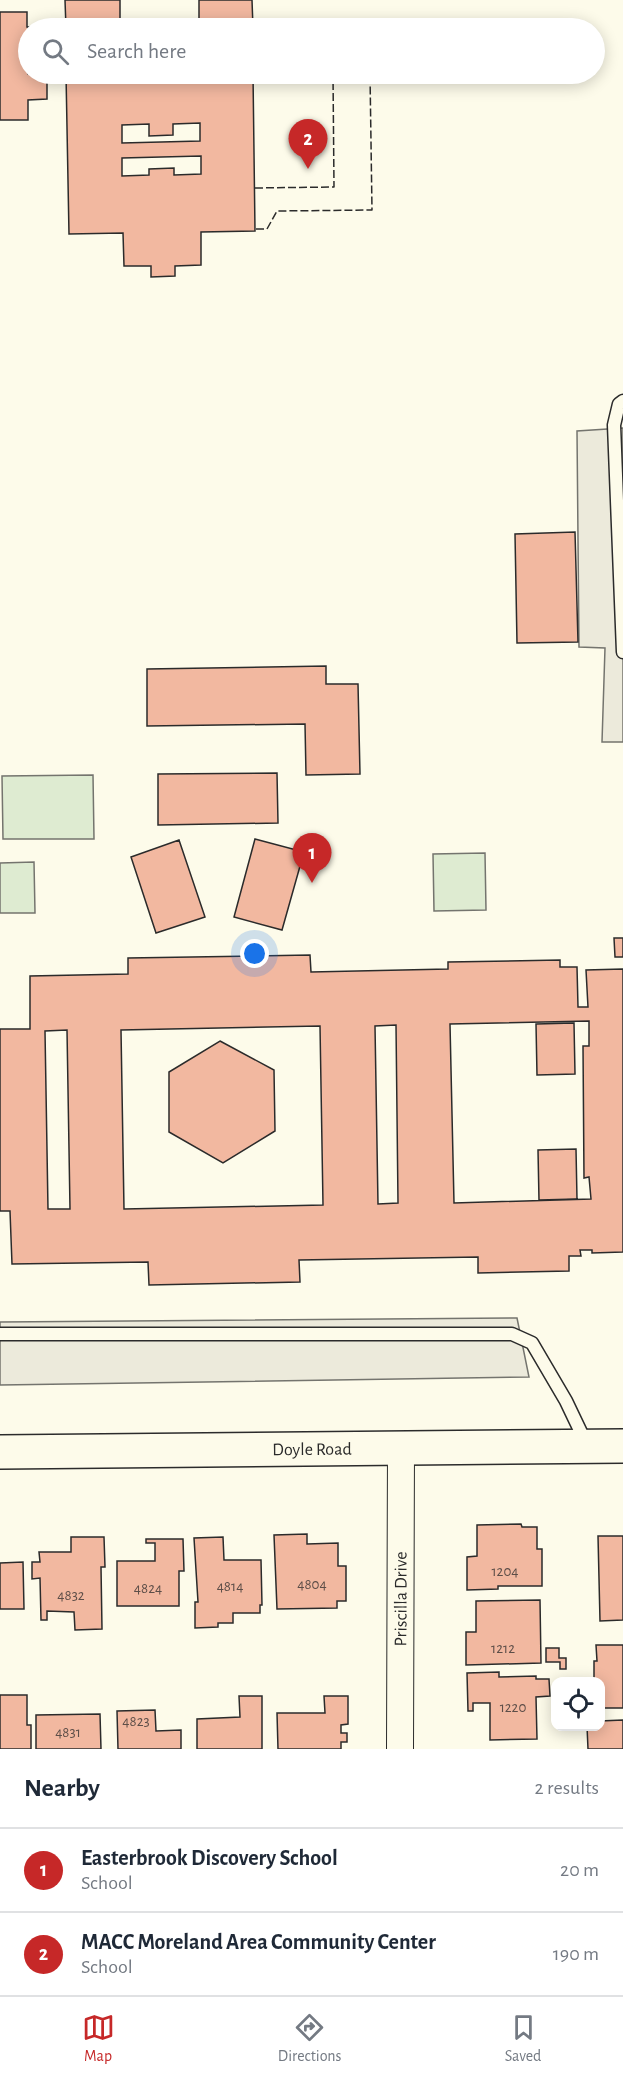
<!DOCTYPE html>
<style>
body{margin:0;font-family:"Alegreya Sans",sans-serif;background:#f2f2f3;color:#1f2937}
.controls{position:absolute;right:18px;bottom:18px;display:grid;overflow:hidden;border-radius:12px;box-shadow:0 3px 15px #0003}
.controls button{width:54px;height:54px;display:grid;place-items:center;padding:0;border:0;border-bottom:2px solid #e0e1e3;background:#fff;color:#1f2937;font:30px sans-serif}
.you{position:absolute;left:255px;top:954px;width:21px;height:21px;margin:-15px;border:4px solid #fff;border-radius:50%;background:#1a73e8;box-shadow:0 0 0 9px #1a73e833}
.badge{display:grid;place-items:center;width:39px;height:39px;border-radius:50%;background:#c62828;color:#fff;font-size:20px;font-weight:700}
.pin{position:absolute;translate:-50% -50px;filter:drop-shadow(0 2px 3px #0008)}
.pin::after{content:'';position:absolute;top:32px;width:21px;height:18px;background:inherit;clip-path:polygon(0 0,100% 0,50% 100%)}
.list{margin:0;padding:0;list-style:none}
h2{display:flex;justify-content:space-between;align-items:center;height:78px;margin:0;padding:0 24px;font-size:26px}
h2 small{font-size:20px;font-weight:400;color:#747a83}
.list li{display:grid;grid-template-columns:39px 1fr auto;gap:18px;align-items:center;box-sizing:border-box;height:84px;padding:0 24px;border-top:2px solid #e0e1e3}
.list b{display:block;font-size:22px;white-space:nowrap}
.list p{margin:0;font-size:20px;white-space:nowrap;color:#747a83}
.list em{font-size:20px;font-style:normal;color:#747a83}
.icon{flex:none;width:33px;height:33px;fill:none;stroke:currentColor;stroke-width:2;stroke-linecap:round;stroke-linejoin:round}
.map{position:relative;flex:none;width:623px;height:1749px;overflow:hidden}
.search{position:absolute;background:#fff;box-shadow:0 3px 15px #0003;left:18px;right:18px;top:18px;height:66px;display:flex;align-items:center;gap:15px;box-sizing:border-box;padding:0 21px;border-radius:33px;color:#747a83;font-size:22px}
.sheet{height:246px;background:#fff}
nav{display:flex;justify-content:space-around;align-items:center;box-sizing:border-box;height:84px;border-top:2px solid #e0e1e3;background:#fff;font-size:16px;color:#747a83}
nav a{display:grid;justify-items:center;gap:3px}
nav .on{color:#c62828}
.map>svg:first-child{display:block}
.green{fill:#deebd1;stroke:#74746e;stroke-width:1.5}
.parking{fill:#eceadb;stroke:#74746e;stroke-width:1.5}
.building{fill:#f2b8a0;stroke:#2b2b2b;stroke-width:1.5;fill-rule:evenodd}
.lines{fill:none;stroke-linecap:round;stroke-linejoin:round}
.service-casing{stroke:#2b2b2b;stroke-width:15}
.minor-casing{stroke:#2b2b2b;stroke-width:28}
.secondary-casing{stroke:#2b2b2b;stroke-width:36}
.service{stroke:#fdfbea;stroke-width:12}
.minor{stroke:#fdfbea;stroke-width:26}
.secondary{stroke:#fdfbea;stroke-width:33}
.fence{stroke:#2b2b2b;stroke-width:1.5;stroke-dasharray:8 3;stroke-linecap:butt}
.labels{text-anchor:middle;stroke-width:4.5;stroke-linejoin:round;paint-order:stroke}
.number-label{font-size:15px;fill:#5d4e48}
.street-label{font-size:18px;fill:#2b2b2b;stroke:#fdfbea}
</style>
<div class="map">
<svg width="623" height="1749" viewBox="0 0 623 1749">
<rect width="100%" height="100%" fill="#fdfbea"/>
<path class="green" d="M 93,775 L 94,839 L 3,839 L 2,776 Z
M 485,853 L 486,910 L 434,911 L 433,854 Z
M 34,862 L 35,913 L 0,913 L 0,863 Z"/>
<path class="parking" d="M 623,428 L 623,742 L 602,742 L 605,648 L 579,647 L 577,431 Z
M 517,1318 L 529,1377 L 0,1385 L 0,1322 Z"/>
<path class="building" d="M 65,0 L 120,0 L 120,28 L 66,28 Z
M 199,0 L 252,0 L 253,28 L 199,28 Z
M 0,12 L 27,12 L 27,27 L 46,27 L 28,28 L 28,74 L 43,74 L 43,77 L 47,77 L 47,99 L 28,100 L 28,120 L 0,120 Z
M 172,23 L 172,28 L 147,28 L 147,24 Z
M 66,74 L 253,74 L 255,231 L 201,232 L 201,265 L 175,266 L 175,276 L 151,277 L 151,266 L 124,266 L 123,233 L 69,234 ZM 200,123 L 200,141 L 122,143 L 122,125 L 149,124 L 149,136 L 173,135 L 173,124 ZM 201,156 L 201,174 L 174,175 L 174,168 L 149,169 L 149,175 L 122,176 L 122,158 Z
M 575,532 L 578,642 L 517,643 L 515,534 Z
M 326,666 L 326,684 L 358,684 L 360,774 L 306,775 L 305,724 L 147,726 L 147,669 Z
M 277,773 L 278,823 L 158,825 L 158,774 Z
M 255,839 L 304,852 L 282,930 L 234,917 Z
M 179,840 L 205,917 L 156,933 L 131,857 Z
M 614,938 L 623,938 L 623,957 L 615,957 Z
M 310,955 L 311,972 L 448,969 L 448,962 L 560,960 L 560,967 L 577,967 L 578,1007 L 588,1007 L 586,970 L 623,969 L 623,1252 L 592,1253 L 592,1250 L 580,1250 L 581,1256 L 569,1256 L 569,1271 L 478,1273 L 478,1257 L 299,1260 L 300,1282 L 149,1285 L 148,1262 L 12,1264 L 10,1211 L 0,1211 L 0,1029 L 30,1029 L 30,976 L 128,974 L 128,958 ZM 589,1021 L 589,1046 L 583,1046 L 584,1178 L 589,1177 L 591,1199 L 454,1203 L 450,1024 ZM 396,1025 L 398,1203 L 378,1204 L 375,1026 ZM 320,1026 L 323,1205 L 124,1209 L 121,1030 ZM 67,1030 L 70,1209 L 48,1209 L 45,1031 Z
M 574,1023 L 575,1074 L 537,1075 L 536,1024 Z
M 220,1041 L 274,1070 L 275,1131 L 223,1163 L 169,1132 L 169,1072 Z
M 576,1149 L 577,1199 L 539,1200 L 538,1150 Z
M 521,1524 L 522,1527 L 537,1527 L 537,1549 L 542,1549 L 542,1586 L 498,1586 L 498,1589 L 467,1590 L 467,1557 L 477,1556 L 477,1525 Z
M 307,1534 L 307,1544 L 338,1543 L 338,1566 L 346,1566 L 346,1601 L 337,1601 L 337,1608 L 277,1609 L 274,1535 Z
M 598,1536 L 623,1536 L 623,1620 L 600,1621 Z
M 71,1537 L 104,1537 L 105,1567 L 101,1567 L 102,1629 L 75,1630 L 74,1612 L 47,1611 L 47,1620 L 41,1620 L 40,1578 L 32,1579 L 32,1562 L 40,1562 L 39,1552 L 71,1552 Z
M 223,1537 L 224,1560 L 261,1560 L 262,1605 L 260,1605 L 260,1613 L 233,1613 L 233,1623 L 218,1623 L 218,1627 L 195,1628 L 195,1602 L 198,1602 L 194,1538 Z
M 146,1539 L 183,1539 L 184,1571 L 179,1571 L 179,1606 L 117,1606 L 117,1561 L 155,1561 L 155,1543 L 146,1543 Z
M 23,1562 L 24,1609 L 0,1609 L 0,1563 Z
M 540,1600 L 541,1663 L 466,1665 L 466,1632 L 476,1632 L 476,1601 Z
M 596,1645 L 623,1645 L 623,1708 L 600,1708 L 600,1682 L 594,1682 L 594,1661 L 597,1661 Z
M 546,1648 L 559,1648 L 559,1658 L 566,1658 L 566,1669 L 560,1669 L 560,1662 L 546,1662 Z
M 499,1672 L 499,1677 L 536,1676 L 536,1679 L 549,1679 L 550,1696 L 536,1697 L 537,1739 L 490,1740 L 490,1703 L 473,1703 L 473,1711 L 468,1711 L 467,1673 Z
M 0,1695 L 27,1695 L 27,1725 L 31,1725 L 31,1749 L 0,1749 Z
M 239,1696 L 262,1696 L 262,1749 L 197,1749 L 197,1719 L 240,1717 Z
M 324,1696 L 348,1696 L 348,1724 L 341,1725 L 341,1733 L 347,1733 L 347,1742 L 341,1742 L 341,1749 L 278,1749 L 277,1713 L 325,1713 Z
M 155,1710 L 156,1731 L 181,1730 L 181,1749 L 118,1749 L 117,1711 Z
M 100,1714 L 101,1749 L 36,1749 L 36,1715 Z
M 623,1720 L 623,1749 L 588,1749 L 587,1726 L 600,1726 L 600,1721 Z"/>
<g class="lines">
<g class="service-casing">
<path id="service" d="M 623,401 L 619,404 L 614,425 L 623,652
M 0,1334 L 512,1334 L 532,1343 L 566,1401 L 587,1445"/>
</g>
<g class="minor-casing">
<g id="minor">
<path id="s1" d="M 400,1749 L 401,1448"/>
</g>
</g>
<g class="secondary-casing">
<g id="secondary">
<path id="s2" d="M 0,1452 L 623,1446"/>
</g>
</g>
<use href="#service" class="service"/>
<use href="#minor" class="minor"/>
<use href="#secondary" class="secondary"/>
<path class="fence" d="M 255,188 L 334,187 L 333,74
M 256,229 L 267,229 L 277,211 L 372,210 L 370,74"/>
</g>
<g class="labels">
<g class="number-label">
<text x="505" y="1576">1204</text>
<text x="312" y="1589">4804</text>
<text x="230" y="1591">4814</text>
<text x="148" y="1593">4824</text>
<text x="71" y="1600">4832</text>
<text x="503" y="1653">1212</text>
<text x="513" y="1712">1220</text>
<text x="136" y="1726">4823</text>
<text x="68" y="1737">4831</text>
</g>
<g class="street-label">
<text dy="6" stroke="none"><textPath href="#s2" startOffset="312">Doyle Road</textPath></text>
<text dy="6" stroke="none"><textPath href="#s1" startOffset="150">Priscilla Drive</textPath></text>
</g>
</g>
</svg>
<div class="controls">
<button><svg class="icon" aria-label="locate" viewBox="0 0 24 24"><circle cx="12" cy="12" r="6"/><path d="M12 2v4M12 18v4M2 12h4M18 12h4"/></svg></button>
</div>
<div class="you"></div>
<div class="pin badge" style="left:312px;top:883px">1</div>
<div class="pin badge" style="left:308px;top:169px">2</div>
<div class="search"><svg class="icon" aria-label="search" viewBox="0 0 24 24"><circle cx="10" cy="10" r="6"/><path d="M15 15l6 6"/></svg>Search here</div>
</div>
<section class="sheet">
<h2>Nearby<small>2 results</small></h2>
<ul class="list">
<li><span class="badge">1</span><div><b>Easterbrook Discovery School</b><p>School</p></div><em>20 m</em></li>
<li><span class="badge">2</span><div><b>MACC Moreland Area Community Center</b><p>School</p></div><em>190 m</em></li>
</ul>
</section>
<nav>
<a class="on"><svg class="icon" aria-label="map" viewBox="0 0 24 24"><path d="M3 6l6-2 6 2 6-2v14l-6 2-6-2-6 2zM9 4v14M15 6v14"/></svg>Map</a>
<a><svg class="icon" aria-label="directions" viewBox="0 0 24 24"><path d="M12 3l9 9-9 9-9-9zM9 14v-3h6M13 9l2 2-2 2"/></svg>Directions</a>
<a><svg class="icon" aria-label="saved" viewBox="0 0 24 24"><path d="M7 4h10v16l-5-4-5 4z"/></svg>Saved</a>
</nav>
